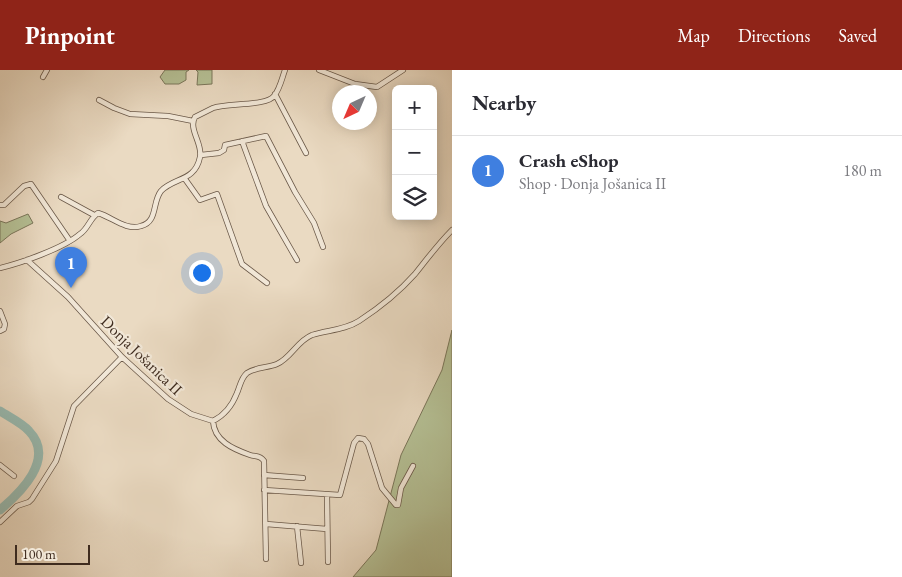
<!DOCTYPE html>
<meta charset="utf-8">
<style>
body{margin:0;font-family:"EB Garamond",serif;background:#f2f2f3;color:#2b2b33}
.controls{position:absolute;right:15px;top:15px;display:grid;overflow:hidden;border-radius:8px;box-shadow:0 2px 12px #0003}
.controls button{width:45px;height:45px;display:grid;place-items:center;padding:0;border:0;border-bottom:1px solid #e1e1e2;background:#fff;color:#2b2b33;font:25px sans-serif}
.compass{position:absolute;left:332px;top:15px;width:45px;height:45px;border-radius:50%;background:#fff;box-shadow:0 2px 12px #0003;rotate:224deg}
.scale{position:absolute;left:15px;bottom:12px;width:75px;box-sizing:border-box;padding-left:5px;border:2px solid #3f2c1f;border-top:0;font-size:14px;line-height:18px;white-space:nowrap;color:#3f2c1f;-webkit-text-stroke:4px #f1e7d7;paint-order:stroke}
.you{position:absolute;left:201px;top:202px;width:18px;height:18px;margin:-12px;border:4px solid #fff;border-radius:50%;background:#1a73e8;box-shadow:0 0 0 8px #1a73e833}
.badge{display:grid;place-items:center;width:32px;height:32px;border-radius:50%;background:#8f2418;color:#fff;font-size:16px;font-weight:700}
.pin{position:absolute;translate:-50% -41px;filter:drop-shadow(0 1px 2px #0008)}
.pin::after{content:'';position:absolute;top:26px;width:18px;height:15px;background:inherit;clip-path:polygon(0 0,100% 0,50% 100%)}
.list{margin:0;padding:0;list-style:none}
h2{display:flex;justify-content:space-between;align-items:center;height:65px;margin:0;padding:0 20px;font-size:21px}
h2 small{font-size:16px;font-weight:400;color:#7c7c81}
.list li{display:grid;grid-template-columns:32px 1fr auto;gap:15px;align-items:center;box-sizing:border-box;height:70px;padding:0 20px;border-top:1px solid #e1e1e2}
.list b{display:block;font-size:19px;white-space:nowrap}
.list p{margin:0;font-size:16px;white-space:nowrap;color:#7c7c81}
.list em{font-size:16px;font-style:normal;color:#7c7c81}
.icon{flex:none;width:28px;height:28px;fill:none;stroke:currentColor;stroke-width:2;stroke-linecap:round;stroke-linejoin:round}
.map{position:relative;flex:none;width:452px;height:507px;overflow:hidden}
header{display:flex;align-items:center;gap:30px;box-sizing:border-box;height:70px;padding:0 25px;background:#8f2418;color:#fff}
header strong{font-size:24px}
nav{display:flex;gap:28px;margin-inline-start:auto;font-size:18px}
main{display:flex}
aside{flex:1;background:#fff}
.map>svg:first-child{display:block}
.green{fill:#b5c095;stroke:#7a765a}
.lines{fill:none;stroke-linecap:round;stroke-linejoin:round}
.river{stroke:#98bbb2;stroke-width:9}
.minor-casing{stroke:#6a5848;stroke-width:6}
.minor{stroke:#f1e7d7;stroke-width:4.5}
.labels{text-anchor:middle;stroke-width:4.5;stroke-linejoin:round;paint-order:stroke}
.street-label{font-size:16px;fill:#3f2c1f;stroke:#f1e7d7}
</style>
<header>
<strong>Pinpoint</strong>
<nav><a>Map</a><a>Directions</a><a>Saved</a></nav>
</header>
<main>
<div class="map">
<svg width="452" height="507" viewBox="0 0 452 507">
<rect width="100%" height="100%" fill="#eadac2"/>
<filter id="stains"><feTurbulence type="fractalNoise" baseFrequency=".004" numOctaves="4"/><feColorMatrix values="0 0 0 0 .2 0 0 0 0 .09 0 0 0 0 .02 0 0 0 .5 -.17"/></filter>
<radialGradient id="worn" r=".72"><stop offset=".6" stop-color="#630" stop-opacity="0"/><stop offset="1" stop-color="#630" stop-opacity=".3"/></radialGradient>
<path class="green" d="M 165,0 L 189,0 L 186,2 L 186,10 L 179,14 L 165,14 L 160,7 Z
M 196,0 L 212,0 L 212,14 L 197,15 L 198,2 Z
M 28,144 L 33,153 L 11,164 L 0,173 L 0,151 L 6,153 Z
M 452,260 L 452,507 L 353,507 L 376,480 L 401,385 L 442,300 Z"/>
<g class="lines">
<path class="river" d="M 0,341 C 9,347 22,353 29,361 C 56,389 20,423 0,440"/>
<g class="minor-casing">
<path id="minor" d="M 319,0 L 355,14 L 377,17 L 403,0
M 43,7 L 47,0
M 275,24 L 306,83
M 99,30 L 114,38 L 130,44 L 168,46 L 193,51
M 242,71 L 266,136 L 297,190
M 201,85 L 219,83 L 224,80 L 225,75 L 266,66 L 295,122 L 314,153 L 323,177
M 185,109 L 200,130 L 217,124 L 242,194 L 267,213
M 61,127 L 94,145
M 0,135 L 4,135 L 24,116 L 31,114 L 70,171
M 27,190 L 68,227 L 122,287 L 168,329 L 191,344 L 213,351 C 225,345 232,336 237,323 C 240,316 241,308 247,303 C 256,297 268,298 277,294 C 291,288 297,271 312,265 C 328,260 345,260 359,251 C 379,238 399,222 415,204 C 427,189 438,174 452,160
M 0,198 C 21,193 64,178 80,164 C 88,159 90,148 98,143 C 112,147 126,161 141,156 C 158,152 152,132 161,121 C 174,107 195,112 200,87 C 203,74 188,59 195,47 C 201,44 207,41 213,38 C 227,33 267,36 274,26 C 280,19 282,8 285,0
M 0,241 L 5,254 L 4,259 L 0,261
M 213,351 C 214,371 233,379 250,385 C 256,387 260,385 264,391 L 266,489
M 0,395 L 14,406
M 264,405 L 303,408
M 264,420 L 340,425 L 354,373 L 358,368 L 364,369 L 368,374 L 382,418 L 396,435 L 398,435 L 401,418 L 413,396
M 327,425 L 328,492
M 0,452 L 17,436 L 29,432 L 32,429 L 56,391 L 74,336 L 122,287
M 266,454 L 327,459
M 297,456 L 301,493"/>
</g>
<use href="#minor" class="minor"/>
</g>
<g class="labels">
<g class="street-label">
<text transform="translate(142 285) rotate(44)" y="6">Donja Jošanica II</text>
</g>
</g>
<rect width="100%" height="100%" filter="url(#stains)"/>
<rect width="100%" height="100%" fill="url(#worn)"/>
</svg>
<div class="controls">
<button>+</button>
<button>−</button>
<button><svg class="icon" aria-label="layers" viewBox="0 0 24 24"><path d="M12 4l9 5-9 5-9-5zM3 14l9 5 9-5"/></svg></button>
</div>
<svg class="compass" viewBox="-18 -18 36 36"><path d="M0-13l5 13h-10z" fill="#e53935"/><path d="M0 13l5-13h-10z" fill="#7c7c81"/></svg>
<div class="scale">100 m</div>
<div class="you"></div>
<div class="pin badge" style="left:71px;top:218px;background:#3f7fe0">1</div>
</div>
<aside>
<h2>Nearby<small></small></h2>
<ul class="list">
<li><span class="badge" style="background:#3f7fe0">1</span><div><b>Crash eShop</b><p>Shop · Donja Jošanica II</p></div><em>180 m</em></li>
</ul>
</aside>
</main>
